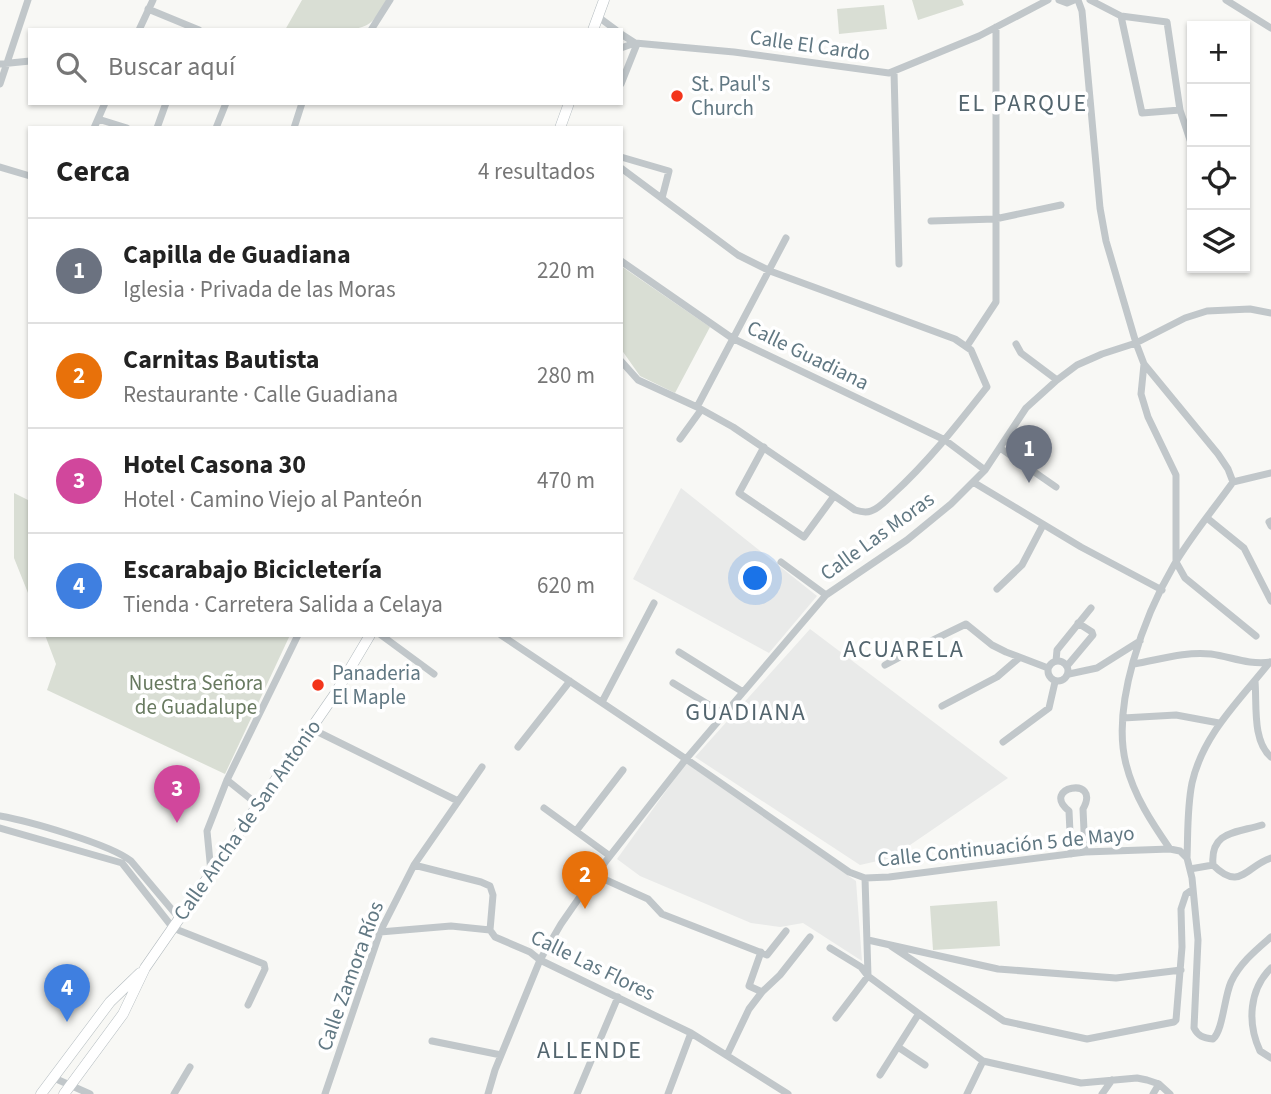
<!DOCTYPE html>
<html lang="es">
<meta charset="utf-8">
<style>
body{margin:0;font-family:"Source Sans 3",sans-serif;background:#f2f2f2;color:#222}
.controls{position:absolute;right:21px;top:21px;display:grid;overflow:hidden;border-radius:0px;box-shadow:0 2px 5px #0004}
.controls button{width:63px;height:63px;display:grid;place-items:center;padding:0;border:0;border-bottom:2px solid #e0e0e0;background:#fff;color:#222;font:35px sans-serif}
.you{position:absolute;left:756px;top:579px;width:24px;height:24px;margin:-18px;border:5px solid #fff;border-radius:50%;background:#1a73e8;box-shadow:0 0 0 10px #1a73e833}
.badge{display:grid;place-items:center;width:46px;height:46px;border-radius:50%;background:#f3351b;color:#fff;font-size:23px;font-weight:700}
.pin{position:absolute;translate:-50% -58px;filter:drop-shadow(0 2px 4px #0008)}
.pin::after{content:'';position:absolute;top:37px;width:24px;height:21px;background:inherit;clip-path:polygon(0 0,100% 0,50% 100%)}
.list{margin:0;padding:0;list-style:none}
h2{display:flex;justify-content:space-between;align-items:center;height:91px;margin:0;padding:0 28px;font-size:30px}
h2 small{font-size:23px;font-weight:400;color:#767676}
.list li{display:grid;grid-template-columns:46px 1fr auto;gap:21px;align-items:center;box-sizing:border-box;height:105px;padding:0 28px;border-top:2px solid #e0e0e0}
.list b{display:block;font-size:26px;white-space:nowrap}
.list p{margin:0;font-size:23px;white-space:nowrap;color:#767676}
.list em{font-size:23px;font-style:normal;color:#767676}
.icon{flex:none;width:38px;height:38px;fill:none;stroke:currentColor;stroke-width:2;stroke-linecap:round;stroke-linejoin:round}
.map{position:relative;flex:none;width:1271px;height:1094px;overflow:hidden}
.search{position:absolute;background:#fff;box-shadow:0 2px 5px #0004;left:28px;top:28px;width:595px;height:77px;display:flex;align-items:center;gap:18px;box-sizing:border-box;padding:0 24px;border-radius:0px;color:#767676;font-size:26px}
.panel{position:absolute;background:#fff;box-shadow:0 2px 5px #0004;left:28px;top:126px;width:595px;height:511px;border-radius:0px}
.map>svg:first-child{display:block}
.built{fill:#e9eae9}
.green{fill:#d9ded4}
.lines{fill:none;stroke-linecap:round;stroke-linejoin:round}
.secondary-casing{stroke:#b3bbbf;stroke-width:11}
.minor{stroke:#c1c7ca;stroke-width:7}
.secondary{stroke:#fff;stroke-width:10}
.poi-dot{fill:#f3351b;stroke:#fff;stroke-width:2.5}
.labels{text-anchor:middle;stroke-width:7;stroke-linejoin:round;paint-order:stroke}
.street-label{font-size:21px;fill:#617883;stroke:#fff}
.poi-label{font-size:21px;fill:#617883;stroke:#fff;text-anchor:start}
.park-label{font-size:21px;fill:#687a60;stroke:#fff}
.quarter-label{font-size:24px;letter-spacing:2px;fill:#53656e;stroke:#fff}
</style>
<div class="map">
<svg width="1271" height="1094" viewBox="0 0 1271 1094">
<rect width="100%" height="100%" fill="#f8f8f5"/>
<path class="built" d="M 681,488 L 817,596 L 769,653 L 633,579 Z
M 810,629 L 1008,778 L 891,858 L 860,865 L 695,757 Z
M 686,763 L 856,881 L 862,961 L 803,923 L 780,927 L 751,923 L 640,876 L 617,859 Z"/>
<path class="green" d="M 302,0 L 387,0 C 382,7 377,18 370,23 C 355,35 305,30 285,30 Z
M 912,0 L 962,0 L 964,5 L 918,20 Z
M 884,5 L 887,29 L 839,34 L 837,9 Z
M 621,266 L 710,327 L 675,393 L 640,376 L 621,349 Z
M 14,493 L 30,501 L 30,598 L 14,558 Z
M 45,635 L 290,635 L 225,774 L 47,690 L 56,664 Z
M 997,901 L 1000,946 L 933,950 L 930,906 Z"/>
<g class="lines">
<g class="secondary-casing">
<path id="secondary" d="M 593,30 L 604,0
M 560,128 L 569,103
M 41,1094 L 110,1002 L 140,973
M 64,1094 L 123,1014 L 145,968 L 335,694 L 370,635"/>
</g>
<path class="minor" d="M 1059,0 L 1067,3 L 1074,0
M 1078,0 L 1082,11 L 1100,208 L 1106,241 L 1136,343 L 1144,364 L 1218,454 L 1228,469 L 1233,482 C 1213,510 1191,536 1174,565 C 1144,616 1111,705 1126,764 C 1134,796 1152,823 1170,849
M 1090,0 L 1121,16 L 1167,22 L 1180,110 L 1192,146
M 1226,0 L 1271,28
M 148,9 L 199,30
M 597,16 L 616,30
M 1121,16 L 1142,113 L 1180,110
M 139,30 L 153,0
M 371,30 L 390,0
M 621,34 L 635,43
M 621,48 L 635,43 L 734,52 L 889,73 L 979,36 L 1048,0
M 0,64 L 30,61
M 894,72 L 899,264
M 0,84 L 28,0
M 621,84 L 637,44
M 98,119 L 127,128
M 94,128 L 105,103
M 157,128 L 166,103
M 216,128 L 226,103
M 294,128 L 302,103
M 621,157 L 669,171 L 662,198
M 0,167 L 30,176
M 621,168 L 738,255 L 770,271 L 955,339 L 971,350 L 987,387 C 957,425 928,462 893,494 C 886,500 880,508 871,511 C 866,513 861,512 855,510 L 733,427 L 697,407 L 638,380 L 621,361
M 931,221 L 995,219 L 1061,205
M 621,261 L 732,338 L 945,440 L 985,470
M 1016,344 L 1021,353 L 1057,380
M 967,346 L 996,302 L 996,27
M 1144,364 L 1141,394 L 1148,417 L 1176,475 L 1176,562 L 1185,578 L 1256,636
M 697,407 L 786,238
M 680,439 L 701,410
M 764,447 L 739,493 L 804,537 L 834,496
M 1000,448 L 1056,487
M 973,482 L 1081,547 L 1162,590
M 1233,482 L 1271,473
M 1207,518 L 1244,548 L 1271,601
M 1271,521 L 1269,522 L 1271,526
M 781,562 L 826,595
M 997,589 L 1022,565 L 1043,525
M 381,635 L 434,674
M 501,635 L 686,759 L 849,872 L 865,878 L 889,877 L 1085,852 L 1170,849 L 1180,851 L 1187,858 L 1192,878 L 1198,940 L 1194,1028 C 1198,1036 1203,1038 1213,1039 C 1223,1030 1224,998 1231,982 C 1240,963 1256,950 1271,937
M 679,652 L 743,692
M1048 671a10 10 0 1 1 20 0a10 10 0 1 1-20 0Z
M 1056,661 L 1057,650 L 1091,608
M 1134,664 C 1158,660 1185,651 1211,654 C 1232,657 1248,665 1271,662
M 885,665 C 912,650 939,637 966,624 L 992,645 L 1006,652 L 1048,668
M 1067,666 L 1093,635 L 1092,632 L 1078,623
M 1069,674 L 1097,668 L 1140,641
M 1255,681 C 1257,704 1252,741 1271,757
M 673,683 L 724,714
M 602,702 L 654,603
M 942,706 L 997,677 L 1019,658
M 1123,718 L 1176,715 L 1219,723
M 310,728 L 458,801
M 1003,742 L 1049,708 L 1055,682
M 518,747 L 570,681
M 227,780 L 257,804
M 544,808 L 610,856
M 0,816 C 28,821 110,844 131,861 L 179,918
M 0,828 L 122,863 L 173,928 L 264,964 L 265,969 L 248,1005
M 576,831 L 623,770
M 1071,854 L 1069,811 C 1039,787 1102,775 1083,809 L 1085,852
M 1187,858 C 1188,833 1187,808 1192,783 C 1203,734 1240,700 1270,662
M 414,865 L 481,882 L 490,886 L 493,895 L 490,930 L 495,937 L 530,952 L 540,960 L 691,1033 L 788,1094
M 1213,865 C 1210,831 1236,833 1262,825
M 1213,865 C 1240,892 1246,866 1271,858
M 1190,869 L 1213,865
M 211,872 L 207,831 L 227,780 L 298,635
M 595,875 L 648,899 L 662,914 L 767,955 L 786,931
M 380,932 L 451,926 L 490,930
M 868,940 L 998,969 L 1116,978 L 1181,970
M 891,946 L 1004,1021 L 1087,1039 L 1174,1022 L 1176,1020 L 1182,947 L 1181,909 L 1186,894 L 1193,889
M 830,948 L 861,967 L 868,976 L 983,1061 L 1081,1083 L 1137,1078 L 1147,1080 L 1159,1084 L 1170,1094
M 1271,968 C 1249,990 1247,1023 1260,1051 L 1271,1058
M 762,992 L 780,975 L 810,937
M 836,1018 L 868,976 L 865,878
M 432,1041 L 501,1055
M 898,1047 L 925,1065
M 727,1055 L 749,1009 L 762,992 L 749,986 L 761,952
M 880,1075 L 918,1015
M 54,1078 L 90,1094
M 174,1094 L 190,1067
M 325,1094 L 380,932 L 414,865 L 482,767
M 488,1094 L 495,1070 L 540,960 L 561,924 L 595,875 L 686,759 L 826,595 L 907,540 L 951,504 L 985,470 L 1026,408 L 1057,380 L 1077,365 L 1102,354 L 1136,343 L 1185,318 L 1207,311 L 1250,309 L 1271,313
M 577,1094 L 618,997
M 668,1094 L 691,1033
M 967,1094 L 983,1061
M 1102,1094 L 1112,1080
M 1153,1094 L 1159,1084"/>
<use href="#secondary" class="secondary"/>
</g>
<g class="poi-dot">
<circle cx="677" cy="96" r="7"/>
<circle cx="318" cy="685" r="7"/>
</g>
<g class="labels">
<g class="street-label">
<text transform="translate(810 45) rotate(8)" y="7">Calle El Cardo</text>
<text transform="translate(808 355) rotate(26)" y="7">Calle Guadiana</text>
<text transform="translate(877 536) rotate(-36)" y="7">Calle Las Moras</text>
<text transform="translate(247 820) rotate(-55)" y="7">Calle Ancha de San Antonio</text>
<text transform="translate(1006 846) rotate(-6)" y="7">Calle Continuación 5 de Mayo</text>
<text transform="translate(593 965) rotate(26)" y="7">Calle Las Flores</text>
<text transform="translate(350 976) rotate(-70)" y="7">Calle Zamora Ríos</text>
</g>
<g class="poi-label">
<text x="691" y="91">St. Paul's<tspan x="691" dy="24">Church</tspan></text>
<text x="332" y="680">Panaderia<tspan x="332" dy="24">El Maple</tspan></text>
</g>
<g class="park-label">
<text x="196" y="690">Nuestra Señora<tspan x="196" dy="24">de Guadalupe</tspan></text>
</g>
<g class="quarter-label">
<text x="1023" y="111">EL PARQUE</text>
<text x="904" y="657">ACUARELA</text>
<text x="746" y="720">GUADIANA</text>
<text x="590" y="1058">ALLENDE</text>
</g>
</g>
</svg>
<div class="controls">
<button>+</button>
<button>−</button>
<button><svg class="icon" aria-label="locate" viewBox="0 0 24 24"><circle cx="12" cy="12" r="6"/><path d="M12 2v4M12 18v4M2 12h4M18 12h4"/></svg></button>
<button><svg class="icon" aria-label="layers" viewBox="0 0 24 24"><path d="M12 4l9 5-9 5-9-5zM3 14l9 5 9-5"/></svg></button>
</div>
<div class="you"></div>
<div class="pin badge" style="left:1029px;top:483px;background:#6b7280">1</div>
<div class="pin badge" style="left:585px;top:909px;background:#e8710a">2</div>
<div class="pin badge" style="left:177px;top:823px;background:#d1479c">3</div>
<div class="pin badge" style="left:67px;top:1022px;background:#3f7fe0">4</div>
<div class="search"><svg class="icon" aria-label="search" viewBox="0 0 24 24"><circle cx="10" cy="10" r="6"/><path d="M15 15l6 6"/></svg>Buscar aquí</div>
<section class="panel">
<h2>Cerca<small>4 resultados</small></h2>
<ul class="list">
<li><span class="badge" style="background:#6b7280">1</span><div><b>Capilla de Guadiana</b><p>Iglesia · Privada de las Moras</p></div><em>220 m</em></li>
<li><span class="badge" style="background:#e8710a">2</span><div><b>Carnitas Bautista</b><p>Restaurante · Calle Guadiana</p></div><em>280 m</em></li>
<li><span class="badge" style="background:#d1479c">3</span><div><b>Hotel Casona 30</b><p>Hotel · Camino Viejo al Panteón</p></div><em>470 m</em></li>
<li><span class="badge" style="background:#3f7fe0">4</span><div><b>Escarabajo Bicicletería</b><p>Tienda · Carretera Salida a Celaya</p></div><em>620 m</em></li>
</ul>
</section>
</div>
